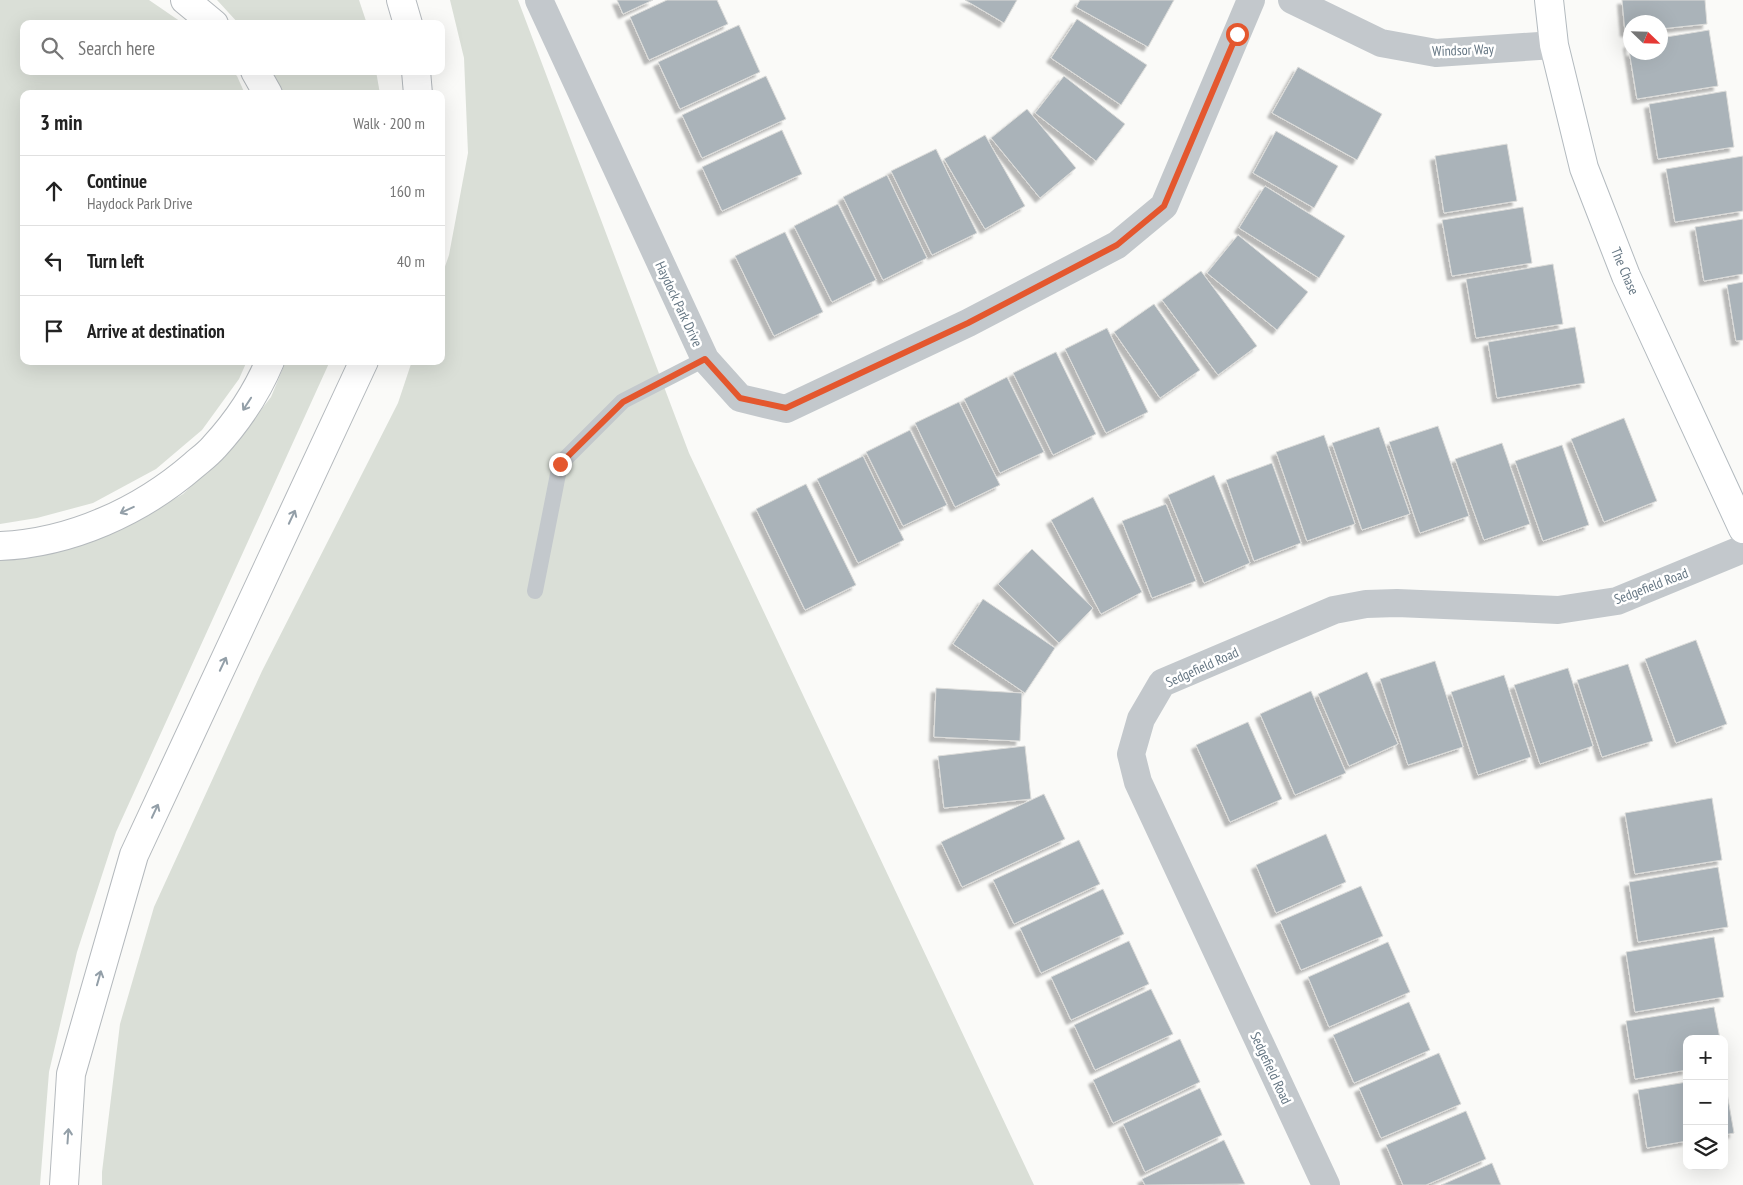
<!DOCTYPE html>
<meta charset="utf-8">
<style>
body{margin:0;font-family:"PT Sans Narrow",sans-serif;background:#f6f6f6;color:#222}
.controls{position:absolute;right:15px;bottom:15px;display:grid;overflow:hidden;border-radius:10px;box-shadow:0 5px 20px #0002}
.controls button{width:45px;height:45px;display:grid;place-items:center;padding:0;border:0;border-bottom:1px solid #e0e0e0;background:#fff;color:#222;font:25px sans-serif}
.compass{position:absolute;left:1623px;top:15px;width:45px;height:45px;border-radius:50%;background:#fff;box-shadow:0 5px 20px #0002;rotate:113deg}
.stop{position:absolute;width:15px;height:15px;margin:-11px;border:4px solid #e4572e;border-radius:50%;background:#fff}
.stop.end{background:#e4572e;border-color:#fff;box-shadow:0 1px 5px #0008}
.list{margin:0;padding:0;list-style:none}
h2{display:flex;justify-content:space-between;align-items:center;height:65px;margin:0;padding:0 20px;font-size:21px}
h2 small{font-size:16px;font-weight:400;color:#767676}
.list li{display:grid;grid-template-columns:32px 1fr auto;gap:15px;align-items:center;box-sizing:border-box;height:70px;padding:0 20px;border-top:1px solid #e0e0e0}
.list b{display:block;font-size:19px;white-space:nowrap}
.list p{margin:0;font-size:16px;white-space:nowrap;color:#767676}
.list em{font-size:16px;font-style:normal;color:#767676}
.icon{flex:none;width:28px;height:28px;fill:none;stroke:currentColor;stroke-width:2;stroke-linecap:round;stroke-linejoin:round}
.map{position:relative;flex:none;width:1743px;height:1185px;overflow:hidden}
.search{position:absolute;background:#fff;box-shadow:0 5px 20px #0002;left:20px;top:20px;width:425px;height:55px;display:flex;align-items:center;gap:12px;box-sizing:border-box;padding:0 18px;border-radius:10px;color:#767676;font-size:19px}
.panel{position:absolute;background:#fff;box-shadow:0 5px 20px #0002;left:20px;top:90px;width:425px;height:275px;border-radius:10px}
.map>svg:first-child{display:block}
.green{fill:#dadfd7}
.building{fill:#aab3b9;stroke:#dcdcda;filter:url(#shadow)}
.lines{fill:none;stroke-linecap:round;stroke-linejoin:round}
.secondary-casing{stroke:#b3babf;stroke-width:30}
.highway-casing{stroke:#b4b9bd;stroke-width:30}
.lane{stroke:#c3c8cc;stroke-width:16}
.street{stroke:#c3c8cc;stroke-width:28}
.secondary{stroke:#fff;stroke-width:28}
.highway{stroke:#fff;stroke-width:28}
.oneway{stroke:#939fa8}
.route{stroke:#e4572e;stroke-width:6}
.labels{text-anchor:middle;stroke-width:5;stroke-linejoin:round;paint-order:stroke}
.street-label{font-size:14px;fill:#657683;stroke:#fff}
</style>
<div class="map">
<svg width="1743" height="1185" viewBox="0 0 1743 1185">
<defs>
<filter id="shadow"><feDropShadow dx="-4.5" dy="4.5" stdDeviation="1" flood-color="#0004"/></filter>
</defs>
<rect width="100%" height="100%" fill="#fafaf8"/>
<path class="green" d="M 0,0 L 149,0 L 184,24 L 24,24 L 24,71 L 232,71 L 237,76 L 245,94 L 24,94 L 24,361 L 247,361 L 239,379 L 202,430 L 156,469 L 93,503 L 37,518 L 0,524 Z
M 217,0 L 359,0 L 367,24 L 239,24 Z
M 450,0 L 518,0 L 689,453 L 1034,1185 L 102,1185 L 102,1172 L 120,1024 L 154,907 L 262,671 L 398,403 L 412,361 L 441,361 L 441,278 L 449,255 L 468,153 L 464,58 Z
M 272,71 L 376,71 L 380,94 L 284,94 Z
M 286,361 L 330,361 L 116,832 L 77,952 L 49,1072 L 40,1185 L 0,1185 L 0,560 L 77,547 L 126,527 L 183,494 L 231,448 L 271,397 Z"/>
<path class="building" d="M 617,0 L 653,0 L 623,14 Z
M 667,0 L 717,0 L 728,24 L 649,60 L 630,17 Z
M 965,0 L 1017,0 L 1004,23 Z
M 1080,0 L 1174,0 L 1148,47 L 1076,7 Z
M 1622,0 L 1705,0 L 1707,24 L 1660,29 L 1660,22 L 1630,22 L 1630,32 L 1625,32 Z
M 1077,19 L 1147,65 L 1121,105 L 1051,58 Z
M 739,25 L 760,72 L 680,109 L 658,62 Z
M 1709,30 L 1718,86 L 1637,99 L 1628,44 L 1630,43 L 1630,52 L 1660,52 L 1660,38 Z
M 1298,67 L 1382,114 L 1357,160 L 1272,113 Z
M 766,76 L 786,119 L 702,158 L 682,115 Z
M 1064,76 L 1125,124 L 1096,161 L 1035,113 Z
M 1726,91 L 1734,147 L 1658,159 L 1649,104 Z
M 1027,109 L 1076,168 L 1040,198 L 991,138 Z
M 782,130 L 802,174 L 722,211 L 702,167 Z
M 1276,131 L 1338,166 L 1314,208 L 1253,173 Z
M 985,135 L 1025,206 L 985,229 L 944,159 Z
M 1507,144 L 1517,201 L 1444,213 L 1435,156 Z
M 936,149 L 977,233 L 932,255 L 891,171 Z
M 1743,156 L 1743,211 L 1675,222 L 1666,169 Z
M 887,175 L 927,258 L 883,280 L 843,197 Z
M 1265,186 L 1345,236 L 1319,278 L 1239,228 Z
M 838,204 L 876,280 L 832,302 L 794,226 Z
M 1523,207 L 1532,263 L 1452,276 L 1442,220 Z
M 1743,219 L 1743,274 L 1704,281 L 1695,227 Z
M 785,232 L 823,312 L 774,336 L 735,256 Z
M 1238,235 L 1308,292 L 1277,330 L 1207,273 Z
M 1553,264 L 1563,324 L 1476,338 L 1466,279 Z
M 1201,271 L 1257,346 L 1218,375 L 1162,300 Z
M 1743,282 L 1743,340 L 1736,341 L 1727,285 Z
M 1154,304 L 1200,370 L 1160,398 L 1114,332 Z
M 1575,327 L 1585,383 L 1497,398 L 1488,342 Z
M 1107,328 L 1148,412 L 1106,433 L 1065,349 Z
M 1056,352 L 1096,434 L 1053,455 L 1013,373 Z
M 1007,377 L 1044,452 L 1000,473 L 964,399 Z
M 959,402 L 1000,485 L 955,507 L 915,423 Z
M 1624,418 L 1657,501 L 1604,522 L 1571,439 Z
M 1438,426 L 1469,516 L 1420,533 L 1389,442 Z
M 1379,427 L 1410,514 L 1362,530 L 1332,443 Z
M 910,430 L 947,505 L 903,526 L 866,452 Z
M 1324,435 L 1355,524 L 1307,541 L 1276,452 Z
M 1502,443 L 1530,524 L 1484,540 L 1455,459 Z
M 1562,445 L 1589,525 L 1543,541 L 1515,461 Z
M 863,456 L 904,540 L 858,563 L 817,479 Z
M 1272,463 L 1301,543 L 1254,561 L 1226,480 Z
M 1214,475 L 1250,563 L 1204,583 L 1168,495 Z
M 806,484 L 856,585 L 805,610 L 756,509 Z
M 1093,497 L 1142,592 L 1101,614 L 1051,520 Z
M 1166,504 L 1196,581 L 1152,598 L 1122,521 Z
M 1032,549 L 1093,608 L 1059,643 L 998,584 Z
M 983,599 L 1055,648 L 1025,693 L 953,644 Z
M 1696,640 L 1727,724 L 1676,743 L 1645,659 Z
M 1435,661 L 1463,747 L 1408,765 L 1380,679 Z
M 1628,664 L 1653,741 L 1602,757 L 1577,680 Z
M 1568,668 L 1593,746 L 1540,764 L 1514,685 Z
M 1367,672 L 1398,744 L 1349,766 L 1318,694 Z
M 1504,675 L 1531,757 L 1478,775 L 1451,692 Z
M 936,688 L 1022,693 L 1020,741 L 934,737 Z
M 1311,691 L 1346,773 L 1295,795 L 1260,714 Z
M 1248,722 L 1282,799 L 1230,822 L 1196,745 Z
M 1025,746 L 1031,799 L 944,808 L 938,756 Z
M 1044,794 L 1065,839 L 962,887 L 941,842 Z
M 1712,798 L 1722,860 L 1635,874 L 1625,813 Z
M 1326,834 L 1346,882 L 1276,913 L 1256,865 Z
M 1079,840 L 1100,884 L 1014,924 L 993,880 Z
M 1718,867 L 1728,927 L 1638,942 L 1629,882 Z
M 1361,886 L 1383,936 L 1301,970 L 1280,921 Z
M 1103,889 L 1124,934 L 1041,973 L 1020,928 Z
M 1714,937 L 1724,997 L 1635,1012 L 1626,952 Z
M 1129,941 L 1149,984 L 1071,1020 L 1051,977 Z
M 1388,942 L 1410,992 L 1329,1027 L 1308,977 Z
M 1151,989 L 1173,1034 L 1095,1070 L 1074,1025 Z
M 1409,1002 L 1430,1050 L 1354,1083 L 1333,1035 Z
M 1714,1007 L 1720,1039 L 1687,1039 L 1687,1070 L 1635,1079 L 1626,1021 Z
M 1180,1039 L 1200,1082 L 1113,1123 L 1093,1080 Z
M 1439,1053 L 1461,1104 L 1381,1138 L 1359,1088 Z
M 1724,1076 L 1734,1133 L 1724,1135 Z
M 1687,1082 L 1687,1141 L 1647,1148 L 1638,1090 Z
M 1200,1088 L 1222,1135 L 1145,1172 L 1123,1124 Z
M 1466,1111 L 1486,1159 L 1426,1185 L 1403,1185 L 1386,1145 Z
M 1224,1140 L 1245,1184 L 1145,1185 L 1142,1179 Z
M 1492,1163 L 1501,1185 L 1441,1185 Z"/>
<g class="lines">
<g class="secondary-casing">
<path id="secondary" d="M 1549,0 L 1554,45 L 1584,168 L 1626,276 L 1743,529"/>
</g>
<g class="highway-casing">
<path id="highway" d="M 185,0 L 214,24
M 401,0 L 408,24
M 255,71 L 268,94
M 416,71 L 418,94
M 0,546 C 71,543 141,511 194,465 C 201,459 208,454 214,447 C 237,422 257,392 270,361
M 64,1185 L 71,1074 L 134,855 L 364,361"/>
</g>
<path class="lane" d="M 535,591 L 560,464 L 623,401 L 705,359"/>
<path class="street" d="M 539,0 L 705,359 L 740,398 L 786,409 L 968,323 L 1117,245 L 1164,206 L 1251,0
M 1292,0 L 1381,43 L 1436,53 L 1554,45
M 1326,1185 L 1138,782 L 1131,754 L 1141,719 L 1162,683 L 1334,610 L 1366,604 L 1397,603 L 1558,610 L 1617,601 L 1743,549"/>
<use href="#secondary" class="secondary"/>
<use href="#highway" class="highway"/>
</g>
<defs><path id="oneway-shaft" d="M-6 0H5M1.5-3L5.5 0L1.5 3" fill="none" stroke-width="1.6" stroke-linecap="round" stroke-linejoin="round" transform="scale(1.25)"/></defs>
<g class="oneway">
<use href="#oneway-shaft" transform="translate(247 404) rotate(123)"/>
<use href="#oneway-shaft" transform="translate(127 510) rotate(155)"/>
<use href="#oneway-shaft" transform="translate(292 517) rotate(-65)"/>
<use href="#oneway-shaft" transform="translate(223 664) rotate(-65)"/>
<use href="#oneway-shaft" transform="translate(155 811) rotate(-65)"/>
<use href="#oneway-shaft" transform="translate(99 978) rotate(-74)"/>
<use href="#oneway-shaft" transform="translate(68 1136) rotate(-86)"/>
</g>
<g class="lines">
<path class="route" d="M 560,464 L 623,402 L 705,359 L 740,398 L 786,408 L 968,323 L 1117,245 L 1164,206 L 1237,34"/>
</g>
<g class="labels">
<g class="street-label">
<text transform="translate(1463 50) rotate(-2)" y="5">Windsor Way</text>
<text transform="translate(1625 271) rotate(67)" y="5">The Chase</text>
<text transform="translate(679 304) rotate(65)" y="5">Haydock Park Drive</text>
<text transform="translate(1651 586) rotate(-21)" y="5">Sedgefield Road</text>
<text transform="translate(1202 667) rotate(-24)" y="5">Sedgefield Road</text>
<text transform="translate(1271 1068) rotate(65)" y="5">Sedgefield Road</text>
</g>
</g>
</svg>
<div class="controls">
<button>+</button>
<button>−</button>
<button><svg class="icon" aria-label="layers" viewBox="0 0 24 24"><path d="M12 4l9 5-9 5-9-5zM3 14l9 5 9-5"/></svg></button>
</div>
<svg class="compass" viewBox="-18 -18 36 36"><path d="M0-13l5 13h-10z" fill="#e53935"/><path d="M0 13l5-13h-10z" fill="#767676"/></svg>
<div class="stop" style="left:1237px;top:34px"></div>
<div class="stop end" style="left:560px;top:464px"></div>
<div class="search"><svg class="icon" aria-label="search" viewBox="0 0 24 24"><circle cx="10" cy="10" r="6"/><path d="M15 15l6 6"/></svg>Search here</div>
<section class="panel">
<h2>3 min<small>Walk · 200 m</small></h2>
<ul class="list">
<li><svg class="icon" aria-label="ahead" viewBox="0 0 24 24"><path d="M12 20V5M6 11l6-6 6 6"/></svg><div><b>Continue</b><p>Haydock Park Drive</p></div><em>160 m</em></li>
<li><svg class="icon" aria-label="left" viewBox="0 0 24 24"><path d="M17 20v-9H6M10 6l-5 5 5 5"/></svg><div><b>Turn left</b></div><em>40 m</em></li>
<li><svg class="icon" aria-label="arrive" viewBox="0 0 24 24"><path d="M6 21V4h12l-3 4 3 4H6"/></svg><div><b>Arrive at destination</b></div></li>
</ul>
</section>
</div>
